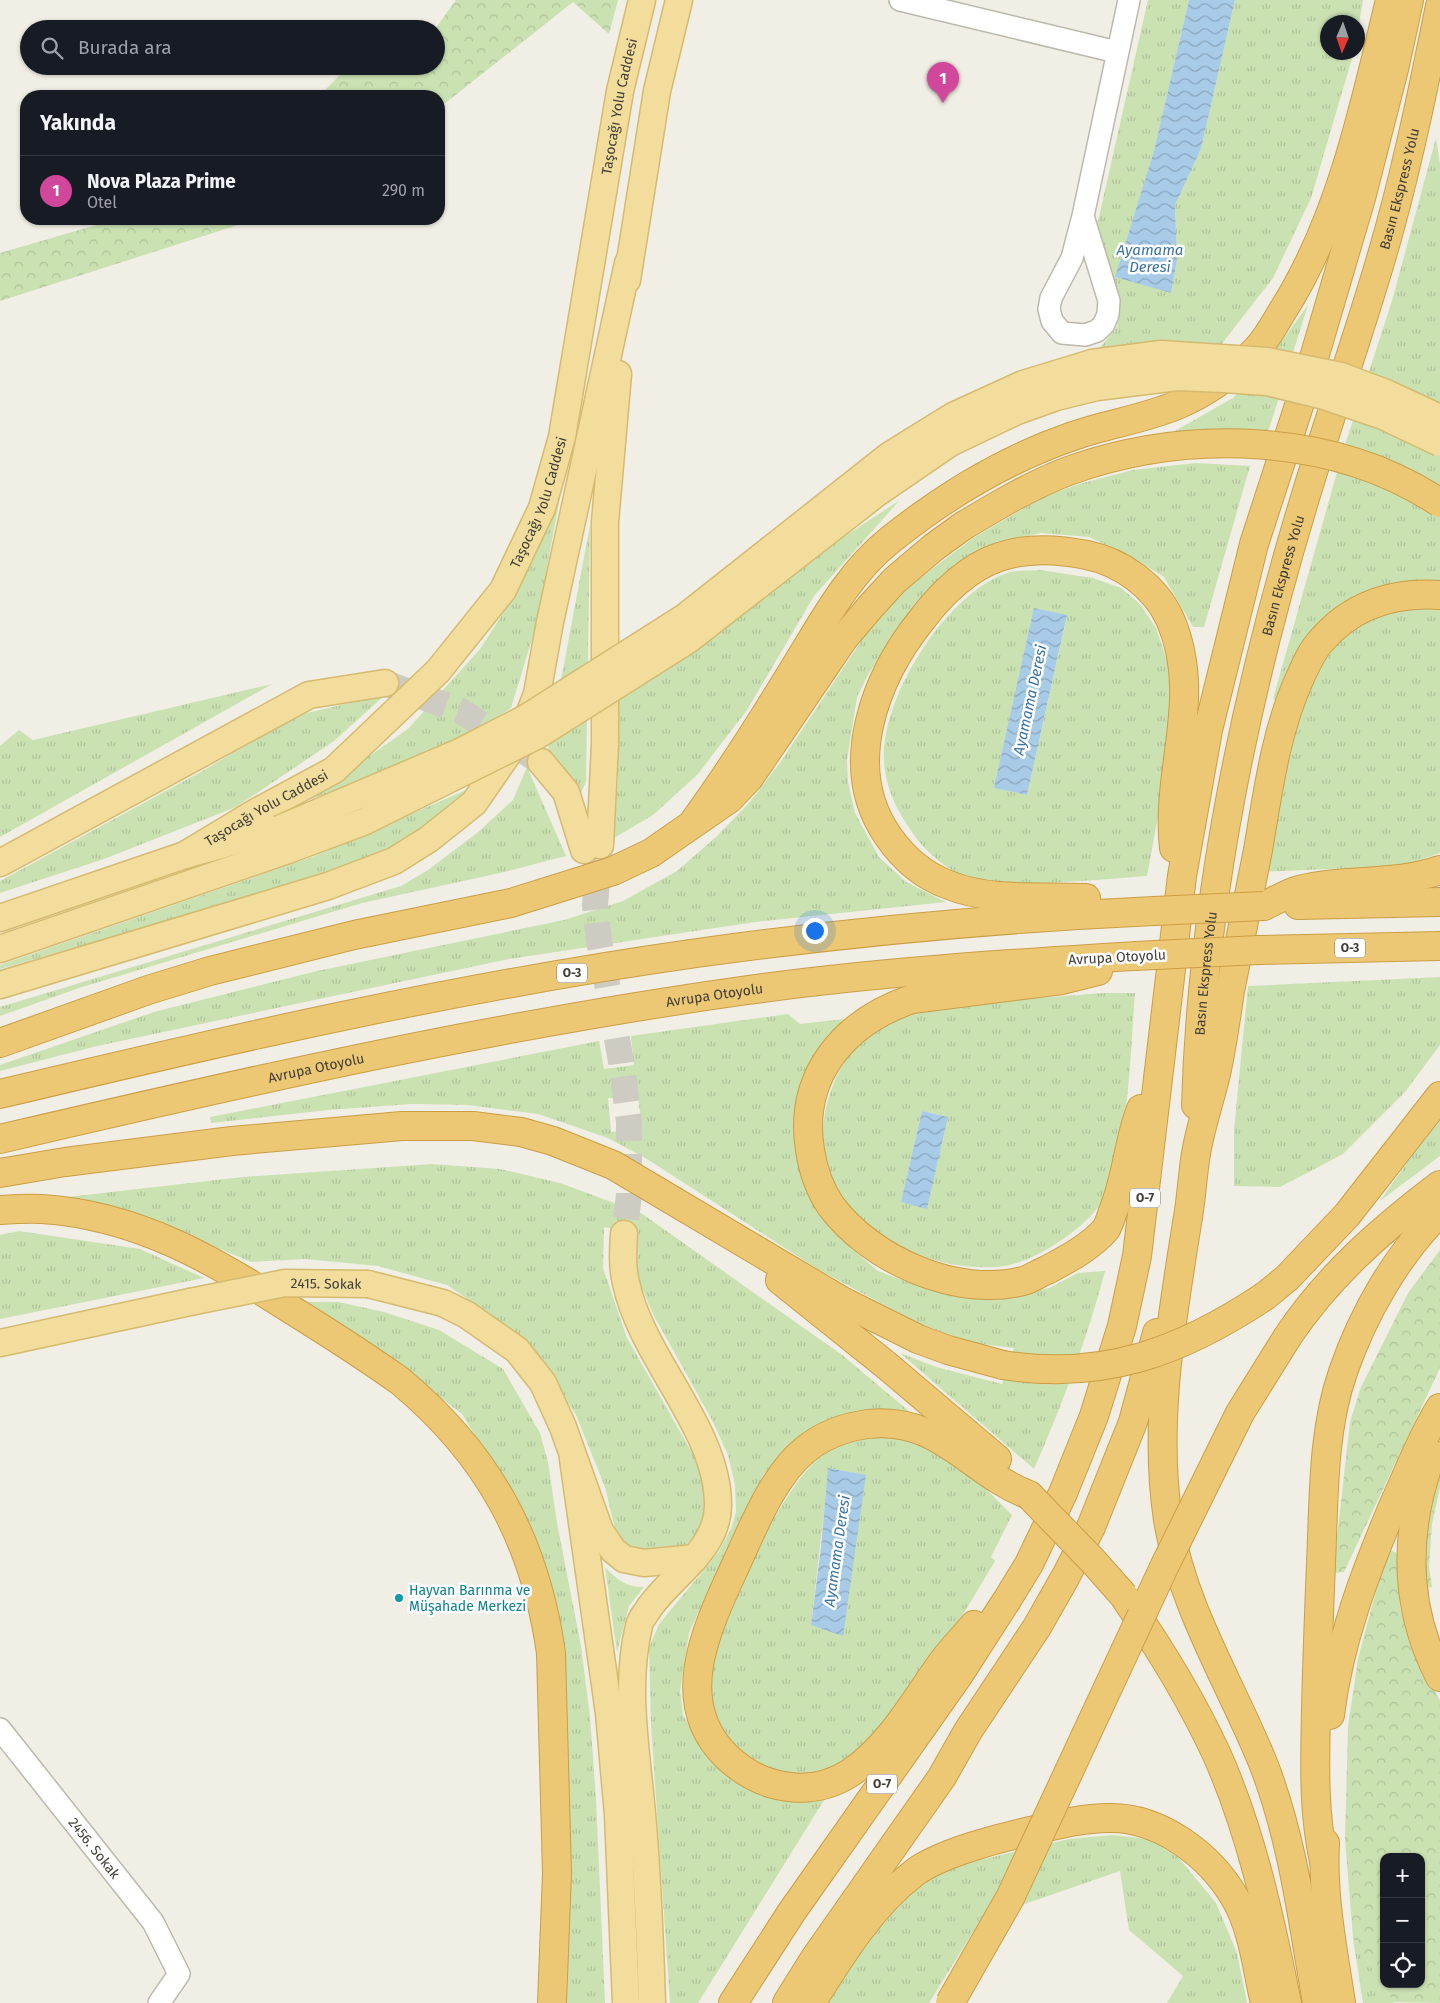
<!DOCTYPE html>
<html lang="tr">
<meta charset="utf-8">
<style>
body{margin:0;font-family:"Fira Sans",sans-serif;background:#20242c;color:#f1f3f6}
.controls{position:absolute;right:15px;bottom:15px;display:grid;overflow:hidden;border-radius:10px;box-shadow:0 1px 4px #0004}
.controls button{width:45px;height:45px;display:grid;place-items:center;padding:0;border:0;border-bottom:1px solid #363941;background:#171b24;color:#f1f3f6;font:25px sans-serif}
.compass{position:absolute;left:1320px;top:15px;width:45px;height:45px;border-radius:50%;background:#171b24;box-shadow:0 1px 4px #0004;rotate:182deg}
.you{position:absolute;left:814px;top:930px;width:18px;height:18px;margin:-12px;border:4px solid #fff;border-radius:50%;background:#1a73e8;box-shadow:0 0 0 8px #1a73e833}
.badge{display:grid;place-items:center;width:32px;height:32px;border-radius:50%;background:#ea580c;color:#fff;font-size:16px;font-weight:700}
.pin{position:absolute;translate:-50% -41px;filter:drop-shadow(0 1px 2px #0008)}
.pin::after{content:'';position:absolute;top:26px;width:18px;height:15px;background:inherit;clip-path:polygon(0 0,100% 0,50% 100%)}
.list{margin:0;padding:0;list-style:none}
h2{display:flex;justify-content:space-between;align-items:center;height:65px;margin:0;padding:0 20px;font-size:21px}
h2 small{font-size:16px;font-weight:400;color:#9ea1a6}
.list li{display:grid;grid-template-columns:32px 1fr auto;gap:15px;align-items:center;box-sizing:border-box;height:70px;padding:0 20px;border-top:1px solid #363941}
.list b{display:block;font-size:19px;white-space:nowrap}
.list p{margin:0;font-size:16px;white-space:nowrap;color:#9ea1a6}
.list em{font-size:16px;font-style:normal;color:#9ea1a6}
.icon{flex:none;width:28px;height:28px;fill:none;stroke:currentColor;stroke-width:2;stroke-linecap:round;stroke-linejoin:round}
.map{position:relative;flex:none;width:1440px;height:2003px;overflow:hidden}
.search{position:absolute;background:#171b24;box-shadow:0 1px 4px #0004;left:20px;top:20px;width:425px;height:55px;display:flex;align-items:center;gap:12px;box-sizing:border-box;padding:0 18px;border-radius:28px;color:#9ea1a6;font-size:19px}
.panel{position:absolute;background:#171b24;box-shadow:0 1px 4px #0004;left:20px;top:90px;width:425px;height:135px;border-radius:20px}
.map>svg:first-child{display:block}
.grass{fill:url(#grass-tufts);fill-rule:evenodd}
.forest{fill:url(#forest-crowns);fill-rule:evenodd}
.water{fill:url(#water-waves)}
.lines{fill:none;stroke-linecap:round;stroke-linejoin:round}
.major-tunnel{stroke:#cecbc2;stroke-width:26;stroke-dasharray:26 13;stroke-linecap:butt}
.minor-casing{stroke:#beb8ac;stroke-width:24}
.major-casing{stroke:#d5ba6f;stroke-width:29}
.highway-casing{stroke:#cb9e45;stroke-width:30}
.minor{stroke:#fff;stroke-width:21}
.major{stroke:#f2dd9d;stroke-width:26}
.highway{stroke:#edc874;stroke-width:28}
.major-bridge-casing{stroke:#d5ba6f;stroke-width:29;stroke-linecap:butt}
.highway-bridge-casing{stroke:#cb9e45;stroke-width:30;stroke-linecap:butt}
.major-bridge{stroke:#f2dd9d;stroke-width:26}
.highway-bridge{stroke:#edc874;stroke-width:28}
.culture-dot{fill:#0f9aa8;stroke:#fff;stroke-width:2}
.labels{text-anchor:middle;stroke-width:5;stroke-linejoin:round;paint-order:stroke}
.shield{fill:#fff;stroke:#7b7872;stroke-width:1}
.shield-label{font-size:12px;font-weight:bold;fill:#423e36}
.street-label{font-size:14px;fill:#423e36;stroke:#fff}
.culture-label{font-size:14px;fill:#0d838f;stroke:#fff;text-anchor:start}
.water-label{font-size:15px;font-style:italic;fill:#3b73a2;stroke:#fff}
</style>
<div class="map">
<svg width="1440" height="2003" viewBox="0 0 1440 2003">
<defs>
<pattern id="grass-tufts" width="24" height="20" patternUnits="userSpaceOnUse" patternTransform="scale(1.25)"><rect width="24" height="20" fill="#cae1b2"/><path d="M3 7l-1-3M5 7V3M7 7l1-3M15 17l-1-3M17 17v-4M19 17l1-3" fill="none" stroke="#afc29a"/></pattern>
<pattern id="forest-crowns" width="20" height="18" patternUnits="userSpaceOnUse" patternTransform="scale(1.25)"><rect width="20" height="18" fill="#cae1b2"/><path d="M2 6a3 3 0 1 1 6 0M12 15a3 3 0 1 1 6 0" fill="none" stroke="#afc29a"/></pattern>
<pattern id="water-waves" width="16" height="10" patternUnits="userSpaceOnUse" patternTransform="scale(1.25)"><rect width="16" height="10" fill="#a8cbe7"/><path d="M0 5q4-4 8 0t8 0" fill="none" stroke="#8aa6bc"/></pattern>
</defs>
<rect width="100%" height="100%" fill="#f1eee5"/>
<path class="grass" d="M 1148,0 L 1189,0 L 1154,152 L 1116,277 L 1171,292 L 1177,260 L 1175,205 L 1201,149 L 1235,0 L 1363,0 L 1358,29 L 1358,22 L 1328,22 L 1328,52 L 1353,53 L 1353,55 L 1311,198 L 1273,278 L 1217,350 L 1089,361 L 1118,326 L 1094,239 Z
M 1436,138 L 1440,164 L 1440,586 L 1386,586 L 1279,702 L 1273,699 L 1343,451 L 1392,301 Z
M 1308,305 L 1268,432 L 1166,436 L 1233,398 L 1265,364 Z
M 1196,463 L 1250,466 L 1204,627 L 1193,627 L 1164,577 L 1130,556 L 1089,537 L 1041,533 L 995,542 L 943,577 L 885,649 L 869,673 L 857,697 L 847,760 L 848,782 L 855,813 L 879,857 L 906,882 L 946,902 L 755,922 L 509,959 L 97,1046 L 0,1071 L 0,1065 L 154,1012 L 317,971 L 564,920 L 623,901 L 677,871 L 716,837 L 749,803 L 780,763 L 868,631 L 910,586 L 973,538 L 1043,497 L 1079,484 L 1133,470 Z
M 566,465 L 536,626 L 511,708 L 475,731 L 367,781 L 307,800 L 408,729 L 480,649 L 519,589 Z
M 900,500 L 814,596 L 747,710 L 698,774 L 653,815 L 614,838 L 618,779 L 619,700 L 695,650 L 766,588 Z
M 590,525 L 586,782 L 578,799 L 548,750 Z
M 1040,570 L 1093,578 L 1121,588 L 1140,604 L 1156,628 L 1172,676 L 1174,730 L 1147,876 C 1113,879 1079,881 1045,883 C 1029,884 1009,888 993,885 C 963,881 935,862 917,839 C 899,814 886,792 884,761 C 880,698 948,590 1010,572 C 1019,570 1031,571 1040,570 ZM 1067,616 L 1027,795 L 994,788 Z
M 1420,605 L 1440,610 L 1440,853 L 1402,866 L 1261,872 L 1302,708 L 1325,658 L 1342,638 L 1365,621 L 1387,609 Z
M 272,684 L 0,837 L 0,746 L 19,730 L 33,740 Z
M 385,695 L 334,741 L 236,807 L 104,859 L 0,893 L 0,881 L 199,773 L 298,715 Z
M 527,767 L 566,856 L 500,873 L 362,903 L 82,987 L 0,1016 L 0,1007 L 401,886 L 428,870 L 477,833 L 513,800 Z
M 473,787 L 407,839 L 345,870 L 0,969 L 0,965 L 315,856 Z
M 1440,977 L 1440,1045 L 1405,1092 L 1343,1154 L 1280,1187 L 1234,1186 L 1234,1130 L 1248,986 Z
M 1103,993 L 1135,993 C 1130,1055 1130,1126 1108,1184 C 1105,1191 1103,1199 1099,1206 C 1080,1232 1029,1266 996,1267 C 895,1273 788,1193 834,1083 C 847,1051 871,1029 903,1017 C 934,1005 967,1004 1000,1001 C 1034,998 1069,996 1103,993 ZM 922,1111 L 948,1117 L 927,1208 L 901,1202 Z
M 788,1014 L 800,1024 L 845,1019 L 828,1039 L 808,1072 L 829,1225 L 852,1249 L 878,1271 L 926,1289 L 972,1296 L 1017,1295 L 1049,1288 L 1078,1273 L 1105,1271 C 1087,1339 1062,1405 1034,1469 L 900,1353 L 936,1367 L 1002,1384 L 1014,1348 L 973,1343 L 918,1323 L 819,1270 L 647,1159 L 608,1138 L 538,1114 L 468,1105 L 412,1104 L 328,1110 L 211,1123 L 210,1117 L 599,1041 L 604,1069 L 634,1065 L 631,1036 ZM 638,1096 L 642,1129 L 611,1132 L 608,1098 Z
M 1440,1116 L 1440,1156 L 1380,1201 Z
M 432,1164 L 500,1169 L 560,1183 L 641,1213 L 842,1355 L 910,1412 L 854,1412 L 832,1420 L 786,1451 L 764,1474 L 735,1531 L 689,1633 L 680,1691 L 683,1715 L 702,1746 L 727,1776 L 750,1791 L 797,1798 L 829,1792 L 698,2003 L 670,2003 L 651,1725 L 649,1648 L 659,1624 L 718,1553 L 731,1529 L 736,1512 L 735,1485 L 728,1455 L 712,1420 L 653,1314 L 639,1281 L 634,1233 L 604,1227 L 603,1268 L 627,1338 L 700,1467 L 706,1502 L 700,1531 L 685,1546 L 660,1557 L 631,1552 L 616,1533 L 605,1487 L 576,1415 L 533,1350 L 500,1321 L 447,1285 L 378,1266 L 305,1259 L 251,1262 L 168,1227 L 59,1198 L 243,1177 Z
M 19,1231 L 140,1249 L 204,1278 L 0,1319 L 0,1235 Z
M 308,1302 L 338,1302 L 384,1312 L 439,1330 L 503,1369 L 540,1433 L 548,1462 L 557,1523 L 581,1646 L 590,1717 L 596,1799 L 605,2003 L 566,2003 L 570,1896 L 561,1630 L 550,1589 L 520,1509 L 462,1414 L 358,1335 Z
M 881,1435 L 920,1441 L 966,1469 L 1012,1515 L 991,1557 L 995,1561 C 956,1626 917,1696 860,1747 C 854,1753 848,1761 840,1765 C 824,1776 807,1775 788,1773 C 774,1772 763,1773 753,1764 C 727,1740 714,1726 710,1690 C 704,1643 779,1494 815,1462 C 834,1444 855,1438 881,1435 ZM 829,1468 L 866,1476 L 811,1625 Z
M 605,1567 C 616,1579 627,1588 644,1587 L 629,1606 L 617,1652 Z
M 1113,1835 L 1148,1839 L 1178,1857 L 1216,1903 L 1237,1953 L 1247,2003 L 1167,2003 L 1183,1976 L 1129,1930 L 1120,1871 L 981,1919 L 929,2003 L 825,2003 L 872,1937 L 896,1910 L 921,1884 L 946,1868 L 1069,1839 Z
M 1353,1938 L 1393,2002 L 1394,2003 L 1363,2003 Z"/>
<path class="forest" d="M 456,0 L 618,0 L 609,34 L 573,2 L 439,108 L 439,96 L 319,96 L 349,66 L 436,66 L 435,29 Z
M 117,219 L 257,219 L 0,301 L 0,253 Z
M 1440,1250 L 1440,1368 L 1344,1572 L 1333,1573 L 1350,1422 L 1361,1387 L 1408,1293 Z
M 1440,1449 L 1440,1488 L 1432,1524 L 1429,1566 L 1432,1587 L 1421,1589 L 1420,1564 Z
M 1387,1549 L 1397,1553 L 1400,1608 L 1416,1657 L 1440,1700 L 1440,2003 L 1393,2002 L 1353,1938 L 1345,1839 L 1348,1726 L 1358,1659 ZM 1384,1857 L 1421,1857 L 1421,1984 L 1384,1984 Z"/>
<path class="water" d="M 1189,0 L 1235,0 L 1201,149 L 1175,205 L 1177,260 L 1171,293 L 1115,277 L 1154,151 Z
M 1034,608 L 1067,615 L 1027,795 L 994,788 Z
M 922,1111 L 948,1117 L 927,1209 L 901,1202 Z
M 828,1468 L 866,1475 L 843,1636 L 811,1625 L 821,1547 Z"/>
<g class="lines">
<path class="major-tunnel" d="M 385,683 L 461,711 L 541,762
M 600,845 L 595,905 L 599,940 L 621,1061 L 629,1122 L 629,1195 L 624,1234"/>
<g class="minor-casing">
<g id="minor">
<path d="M 900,0 L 1117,52"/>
<path d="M 1083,216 L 1109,301 L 1108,314 L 1104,324 L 1097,331 L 1085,335 L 1062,333 L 1052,321 L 1049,309 L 1051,298 L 1072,258 L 1083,216 L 1129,0"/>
<path id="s1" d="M 0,1729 L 153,1922 L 179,1974 L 159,2003"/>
</g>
</g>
<g class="major-casing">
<g id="major">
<path d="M 627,280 L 657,91 L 679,0"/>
<path d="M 541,762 L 566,792 L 584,850"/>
<path d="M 600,845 L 605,744 L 605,522 L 618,374"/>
<path id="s2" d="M 185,855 L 258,811 L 334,770 L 438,671 L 503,590 L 542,508 L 562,437 L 620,91 L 642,0"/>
<path d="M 0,863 L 309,695 L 385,683"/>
<path d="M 0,918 L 185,855 L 279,829"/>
<path d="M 0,949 L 288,850"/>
<path d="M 0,985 L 328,886 L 394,861 L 429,839 L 474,803 L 521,735 L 537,694 L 550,622 L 628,263"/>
<path d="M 624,1234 C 623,1251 622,1267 626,1283 C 642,1359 718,1428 718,1505 C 718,1550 672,1575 649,1608 C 646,1614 640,1619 639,1626 C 624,1687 637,1753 642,1814 C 648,1877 650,1940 652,2003"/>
<path d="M 368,1284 L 443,1303 L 467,1315 L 517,1350 L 543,1383 L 563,1427 L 600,1531 L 613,1550 L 624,1559 L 644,1563 L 695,1558"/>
<path d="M 0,1343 L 190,1302"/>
<path d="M 573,1459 L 609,1713 L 618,1815 L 626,2003"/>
</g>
</g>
<g class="highway-casing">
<g id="highway">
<path d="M 695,820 C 730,772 761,723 792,672 C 821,626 847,574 890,540 C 946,495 1006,459 1073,436 C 1107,424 1144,419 1177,405 C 1206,393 1235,372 1256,350 C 1268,338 1276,321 1285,307 C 1342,215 1365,104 1390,0"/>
<path d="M 1086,898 C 1042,896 990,902 949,885 C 924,876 903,858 888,836 C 840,767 875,677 923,618 C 942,593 969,567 999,557 C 1028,547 1058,549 1087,555 C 1121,562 1155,586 1170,619 C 1204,697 1165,769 1174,848"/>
<path d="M 1298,905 L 1440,902"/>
<path d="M 1264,906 C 1275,901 1287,893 1299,890 C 1345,878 1395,886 1440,870"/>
<path d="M 1259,950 L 1440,946"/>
<path d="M 1098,971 L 1062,980 L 912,999 C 844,1022 798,1076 810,1150 C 813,1170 820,1190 831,1206 C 871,1260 957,1298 1023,1281 C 1031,1279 1039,1273 1047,1270 C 1066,1260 1092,1246 1106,1229 C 1109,1224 1111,1217 1113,1211 C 1127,1178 1128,1142 1141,1109"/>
<path d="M 0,1043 L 148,990 L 210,971 L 354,935 L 511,903 L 613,871 L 651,853 L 729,799 L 749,778 L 844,638 L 872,605 L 895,580 L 934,547 L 963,526"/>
<path d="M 0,1094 C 230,1039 462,986 697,953 C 849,932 1001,918 1154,911"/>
<path id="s3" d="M 1196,1105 C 1202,899 1245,695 1305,498 C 1332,408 1365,319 1390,227 C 1410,154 1425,80 1440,6"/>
<path id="s4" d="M 0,1139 C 248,1081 496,1025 748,990 C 876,972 1006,964 1135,956"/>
<path d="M 0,1173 L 65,1162 L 232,1141 L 402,1126 L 473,1126 L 521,1132 L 553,1141 L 613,1165 L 842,1301 L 918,1339 L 948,1350 L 1003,1365"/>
<path d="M 0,1210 C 14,1209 28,1208 42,1209 C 137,1215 214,1260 292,1310 C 329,1333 365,1356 400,1381 C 488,1454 535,1540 551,1653 L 557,1873 L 552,2003"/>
<path d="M 780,1280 L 886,1365 L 997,1459"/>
<path d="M 1265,1296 L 1287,1278 L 1347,1215 L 1440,1096"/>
<path d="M 1288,1336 C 1329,1275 1382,1229 1440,1185"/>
<path d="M 1432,1454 C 1404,1529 1403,1605 1440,1677"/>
<path d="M 1127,1601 C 1161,1650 1192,1701 1217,1755 C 1252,1834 1270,1919 1287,2003"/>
<path d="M 974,1625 C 964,1637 953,1648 944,1660 C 916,1698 890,1747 850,1773 C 825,1789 797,1791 770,1783 C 754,1778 739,1768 727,1757 C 668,1700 710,1622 738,1560 C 754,1525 774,1475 805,1450 C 822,1436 845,1427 868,1424 C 940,1416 969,1472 1029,1495"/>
<path d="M 1330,1715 C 1339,1641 1365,1573 1394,1504 C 1409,1472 1421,1438 1440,1408"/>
<path d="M 1325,1843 C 1322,1896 1333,1950 1341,2003"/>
<path d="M 1324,1861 C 1313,1811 1315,1762 1316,1711 C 1317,1662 1319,1613 1321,1563 C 1324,1501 1322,1432 1343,1372 C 1363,1314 1396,1256 1440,1212"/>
<path d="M 733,2003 L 791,1913 L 958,1676 L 1007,1600 L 1029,1564 L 1063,1493 L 1094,1416 L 1122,1326 L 1137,1256 L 1182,876 L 1208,730 L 1254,544 L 1308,378 L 1361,198 L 1394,69 L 1409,0"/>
<path d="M 787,2003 L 815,1958 L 942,1777 L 968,1731 L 1037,1627 L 1066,1576 L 1091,1527 L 1133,1422 L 1157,1333"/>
<path d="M 811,2003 C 840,1957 870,1907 914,1873 C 940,1853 1002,1837 1035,1830 C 1059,1824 1084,1818 1109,1818 C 1160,1817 1210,1855 1235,1898 C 1253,1928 1257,1969 1265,2003"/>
<path d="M 1317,2003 C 1303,1923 1293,1839 1263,1763 C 1230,1682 1182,1607 1168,1520 C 1153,1422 1172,1319 1187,1223 C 1191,1202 1192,1181 1195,1160 C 1199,1131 1209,1103 1216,1074 C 1222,1046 1226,1019 1230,991 C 1239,944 1249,897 1258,850 C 1268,792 1275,734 1299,680 C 1305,667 1311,652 1321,641 C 1352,605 1394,592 1440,595"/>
</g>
</g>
<use href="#minor" class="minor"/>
<use href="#major" class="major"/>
<use href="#highway" class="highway"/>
<g class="major-bridge-casing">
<g id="major-bridge">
<path d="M 279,829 L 460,752 L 526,718 L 685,617 L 890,455 L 953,416 L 1023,384 L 1092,363 L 1161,354 L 1267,361 L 1341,376 L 1386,393 L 1440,418"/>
<path d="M 288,850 L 363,822 L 538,735 L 688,640 L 877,493 L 950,443 L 1017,411 L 1056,397 L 1097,387 L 1177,377 L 1224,379 L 1267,382 L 1324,396 L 1383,416 L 1440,443"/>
<path id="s5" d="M 190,1302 L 285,1283 L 368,1284"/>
</g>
</g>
<g class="highway-bridge-casing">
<path id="highway-bridge" d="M 963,526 C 998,505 1033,484 1071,470 C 1188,429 1334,432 1440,503
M 1154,911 L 1264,906
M 1135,956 L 1259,950
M 1003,1365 C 1104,1381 1183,1351 1265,1296
M 1029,1495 L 1093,1561 L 1124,1596
M 950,2003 L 1010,1898 L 1165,1565 L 1240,1413 L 1288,1336"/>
</g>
<use href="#major-bridge" class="major-bridge"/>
<use href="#highway-bridge" class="highway-bridge"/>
</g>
<circle class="culture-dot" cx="399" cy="1598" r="5"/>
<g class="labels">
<g class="shield">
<rect x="1335" y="938.5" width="30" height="19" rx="4"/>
<rect x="557" y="963.5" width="30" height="19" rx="4"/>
<rect x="1130" y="1188.5" width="30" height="19" rx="4"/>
<rect x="867" y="1774.5" width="30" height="19" rx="4"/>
</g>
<g class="shield-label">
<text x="1350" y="952">O-3</text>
<text x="572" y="977">O-3</text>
<text x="1145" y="1202">O-7</text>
<text x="882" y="1788">O-7</text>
</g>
<g class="street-label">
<text dy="5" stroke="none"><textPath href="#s2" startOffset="919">Taşocağı Yolu Caddesi</textPath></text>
<text dy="5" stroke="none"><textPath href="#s3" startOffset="942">Basın Ekspress Yolu</textPath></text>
<text dy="5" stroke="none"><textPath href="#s2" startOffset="514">Taşocağı Yolu Caddesi</textPath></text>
<text dy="5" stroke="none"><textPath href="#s3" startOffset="538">Basın Ekspress Yolu</textPath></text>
<text dy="5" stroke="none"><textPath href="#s2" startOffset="94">Taşocağı Yolu Caddesi</textPath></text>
<text transform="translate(1117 957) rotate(-3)" y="5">Avrupa Otoyolu</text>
<text dy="5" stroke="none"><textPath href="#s3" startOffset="132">Basın Ekspress Yolu</textPath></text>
<text dy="5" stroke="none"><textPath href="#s4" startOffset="729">Avrupa Otoyolu</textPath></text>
<text dy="5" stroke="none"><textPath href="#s4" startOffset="324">Avrupa Otoyolu</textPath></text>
<text dy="5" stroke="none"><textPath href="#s5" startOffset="138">2415. Sokak</textPath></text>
<text dy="5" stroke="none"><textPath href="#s1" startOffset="152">2456. Sokak</textPath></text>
</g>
<g class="culture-label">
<text x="409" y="1595">Hayvan Barınma ve<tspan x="409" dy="16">Müşahade Merkezi</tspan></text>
</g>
<g class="water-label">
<text x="1150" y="255">Ayamama<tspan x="1150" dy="17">Deresi</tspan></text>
<text transform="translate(1030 700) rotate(-78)" y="5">Ayamama Deresi</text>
<text transform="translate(837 1551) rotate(-82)" y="5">Ayamama Deresi</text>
</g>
</g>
</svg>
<div class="controls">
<button>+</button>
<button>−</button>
<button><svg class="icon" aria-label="locate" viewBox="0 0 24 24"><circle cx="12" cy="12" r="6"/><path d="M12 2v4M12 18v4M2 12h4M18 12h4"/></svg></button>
</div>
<svg class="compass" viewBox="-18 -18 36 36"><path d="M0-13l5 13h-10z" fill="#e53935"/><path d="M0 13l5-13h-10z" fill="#9ea1a6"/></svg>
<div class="you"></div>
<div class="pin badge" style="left:943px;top:103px;background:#d1479c">1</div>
<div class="search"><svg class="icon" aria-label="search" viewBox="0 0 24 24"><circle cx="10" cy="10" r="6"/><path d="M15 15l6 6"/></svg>Burada ara</div>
<section class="panel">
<h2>Yakında<small></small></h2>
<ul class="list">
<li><span class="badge" style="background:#d1479c">1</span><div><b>Nova Plaza Prime</b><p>Otel</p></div><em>290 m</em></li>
</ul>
</section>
</div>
